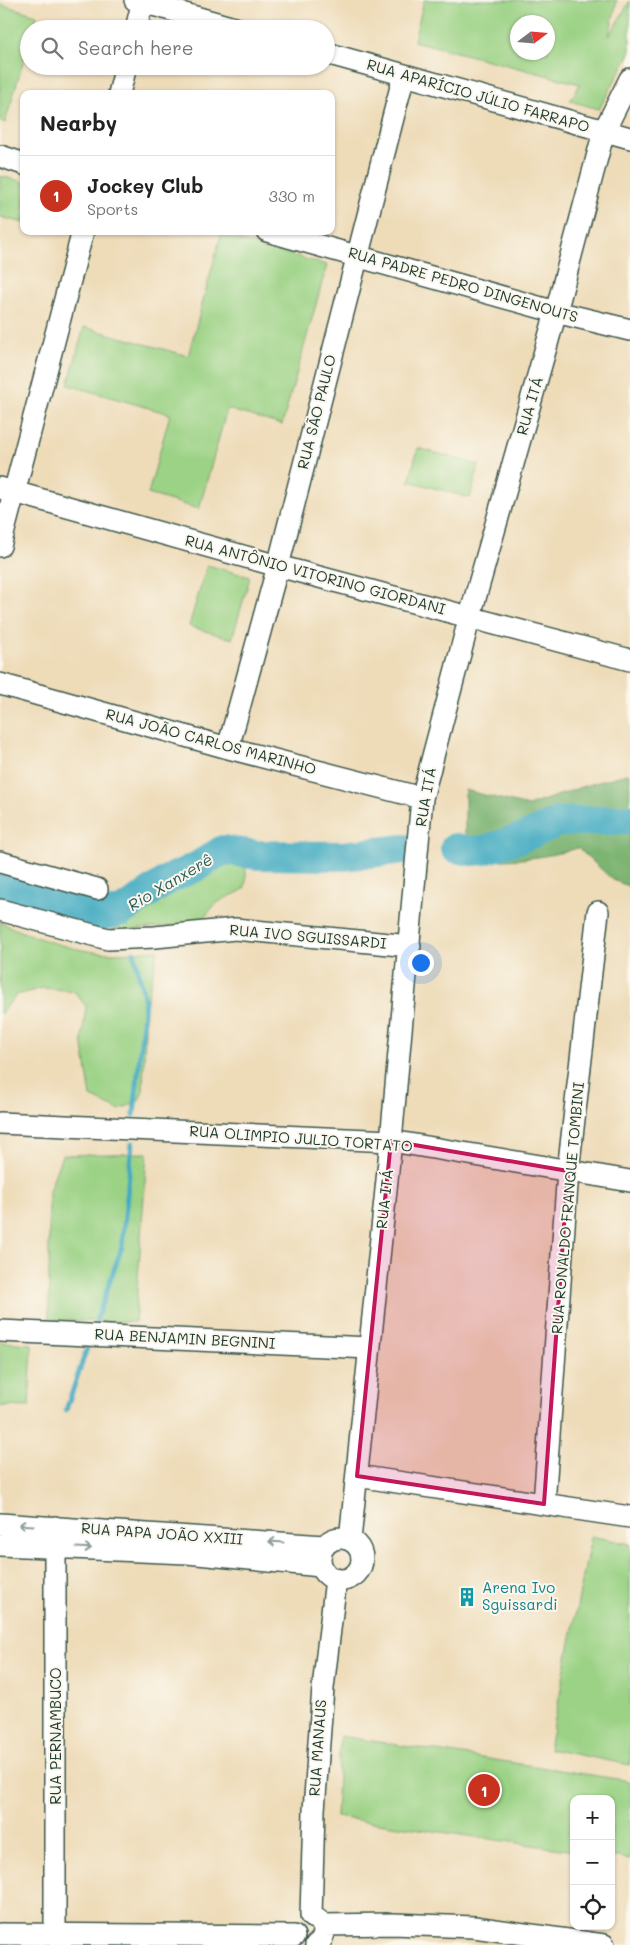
<!DOCTYPE html>
<meta charset="utf-8">
<style>
body{margin:0;font-family:Mali,sans-serif;background:#f2f2f2;color:#222}
.controls{position:absolute;right:15px;bottom:15px;display:grid;overflow:hidden;border-radius:10px;box-shadow:0 1px 4px #0004}
.controls button{width:45px;height:45px;display:grid;place-items:center;padding:0;border:0;border-bottom:1px solid #e0e0e0;background:#fff;color:#222;font:25px sans-serif}
.compass{position:absolute;left:510px;top:15px;width:45px;height:45px;border-radius:50%;background:#fff;box-shadow:0 1px 4px #0004;rotate:74deg}
.you{position:absolute;left:420px;top:962px;width:18px;height:18px;margin:-12px;border:4px solid #fff;border-radius:50%;background:#1a73e8;box-shadow:0 0 0 8px #1a73e833}
.badge{display:grid;place-items:center;width:32px;height:32px;border-radius:50%;background:#c8321e;color:#fff;font-size:16px;font-weight:700}
.pin{position:absolute;translate:-50% -50%;border:2px solid #fff;box-shadow:0 1px 5px #0006}
.list{margin:0;padding:0;list-style:none}
h2{display:flex;justify-content:space-between;align-items:center;height:65px;margin:0;padding:0 20px;font-size:21px}
h2 small{font-size:16px;font-weight:400;color:#767676}
.list li{display:grid;grid-template-columns:32px 1fr auto;gap:15px;align-items:center;box-sizing:border-box;height:80px;padding:0 20px;border-top:1px solid #e0e0e0}
.list b{display:block;font-size:19px;white-space:nowrap}
.list p{margin:0;font-size:16px;white-space:nowrap;color:#767676}
.list em{font-size:16px;font-style:normal;color:#767676}
.icon{flex:none;width:28px;height:28px;fill:none;stroke:currentColor;stroke-width:2;stroke-linecap:round;stroke-linejoin:round}
.map{position:relative;flex:none;width:630px;height:1945px;overflow:hidden}
.search{position:absolute;background:#fff;box-shadow:0 1px 4px #0004;left:20px;top:20px;width:315px;height:55px;display:flex;align-items:center;gap:12px;box-sizing:border-box;padding:0 18px;border-radius:28px;color:#767676;font-size:19px}
.panel{position:absolute;background:#fff;box-shadow:0 1px 4px #0004;left:20px;top:90px;width:315px;height:145px;border-radius:10px}
.map>svg:first-child{display:block}
.green{fill:#9bd285;stroke:#5d885c;fill-rule:evenodd}
.forest{fill:#7cb472;stroke:#4e7853}
.lines{fill:none;stroke-linecap:round;stroke-linejoin:round}
.stream{stroke:#41aac1;stroke-width:5}
.river{stroke:#41aac1;stroke-width:30}
.minor-casing{stroke:#3e5548;stroke-width:24}
.minor{stroke:#fff;stroke-width:21}
.oneway{stroke:#8f9e9a}
.marked{fill:#c2185b;fill-opacity:0.2;stroke:#c2185b;stroke-width:4;stroke-linejoin:round}
.labels{text-anchor:middle;stroke-width:4;stroke-linejoin:round;paint-order:stroke}
.street-label{font-size:15px;fill:#1f3d34;stroke:#fbf7ec}
.culture-label{font-size:15px;fill:#0d838f;stroke:#fbf7ec;text-anchor:start}
.water-label{font-size:16px;font-style:italic;fill:#295e5e;stroke:#fbf7ec}
</style>
<div class="map">
<svg width="630" height="1945" viewBox="0 0 630 1945">
<rect width="100%" height="100%" fill="#fbf7ec"/>
<filter id="ink" filterUnits="userSpaceOnUse"><feTurbulence type="fractalNoise" baseFrequency=".02" numOctaves="2"/><feDisplacementMap in="SourceGraphic" scale="10" xChannelSelector="R" yChannelSelector="G"/><feConvolveMatrix kernelMatrix="1 2 1 2 8 2 1 2 1" color-interpolation-filters="sRGB"/></filter>
<filter id="wash" filterUnits="userSpaceOnUse"><feTurbulence type="fractalNoise" baseFrequency=".0096" numOctaves="4" result="noise"/><feDisplacementMap in="SourceGraphic" scale="20" xChannelSelector="R" yChannelSelector="G"/><feGaussianBlur stdDeviation="1.12" result="paint"/><feColorMatrix in="noise" values="0 0 0 0 0 0 0 0 0 0 0 0 0 0 0 0 0 1.4 0 .05"/><feComposite in="paint" operator="in"/></filter>
<g filter="url(#wash)">
<rect width="100%" height="100%" fill="#eedcb9"/>
<path class="green" d="M 424,0 L 617,0 L 609,36 L 630,1 L 630,53 L 599,109 L 570,101 L 580,84 L 414,41 ZM 518,22 L 548,22 L 548,52 L 518,52 Z
M 0,4 L 37,15 L 33,29 L 29,29 L 29,42 L 5,123 L 0,121 Z
M 0,176 L 24,182 L 24,223 L 0,217 Z
M 221,235 L 327,265 L 282,425 L 227,409 L 199,509 L 148,494 L 170,414 L 68,385 L 84,327 L 188,356 Z
M 418,448 L 479,465 L 470,498 L 409,481 Z
M 207,565 L 250,577 L 232,639 L 189,626 Z
M 230,857 L 245,864 C 249,896 243,888 220,901 C 212,906 206,916 201,923 L 110,932 L 131,921 L 167,890 L 208,864 Z
M 0,922 C 31,937 77,953 112,953 C 127,953 143,951 158,950 L 146,1005 L 143,1090 L 139,1101 L 119,1110 L 91,1097 L 82,1040 L 86,1006 L 74,991 L 43,988 L 16,995 L 0,1014 Z
M 147,1153 L 135,1322 L 49,1320 L 49,1191 L 62,1155 Z
M 0,1342 L 32,1344 L 29,1407 L 0,1406 Z
M 591,1536 L 630,1544 L 630,1765 L 549,1749 Z
M 340,1736 L 630,1781 L 630,1859 L 611,1856 L 611,1799 L 574,1799 L 574,1851 L 336,1817 Z"/>
<path class="forest" d="M 626,774 L 630,774 L 630,887 L 613,880 L 578,848 C 537,860 508,861 465,860 L 465,790 L 528,806 L 584,786 Z"/>
<g class="lines">
<path class="stream" d="M 124,910 L 127,924
M 134,952 L 145,1001 L 134,1115
M 96,1321 L 122,1247 L 132,1143
M 66,1410 L 87,1348"/>
<path class="river" d="M 455,848 L 471,851 L 484,850 L 524,837 L 558,822 L 630,819
M 0,886 L 34,896 L 59,899 L 102,916 L 124,910 L 169,879 L 198,866 L 223,850 L 257,855 L 343,856 L 404,849"/>
</g>
</g>
<g filter="url(#ink)">
<g class="lines">
<g class="minor-casing">
<path id="minor" d="M 135,0 L 238,29
M 136,29 L 143,0
M 326,53 L 630,138
M 119,94 L 126,66
M 0,156 L 24,164
M 267,231 L 556,312 L 630,330
M 0,488 L 278,566 L 630,660
M 0,546 L 83,231
M 0,684 L 228,748 L 422,798
M 228,748 L 278,566 L 404,75
M 0,862 L 97,889
M 0,910 L 108,939 L 155,937 L 235,929 L 410,946
M 0,1123 L 391,1141 L 630,1181
M 0,1331 L 370,1348
M 357,1476 L 630,1517
M 544,1504 L 568,1171 L 598,912
M 0,1524 L 324,1546
M320 1559a21 21 0 1 1 42 0a21 21 0 1 1-42 0Z
M 350,1540 L 391,1141 L 422,798 L 470,616 L 556,312 L 604,131 L 630,79
M 0,1545 L 187,1553 L 321,1566
M 311,1916 L 314,1810 L 323,1688 L 336,1579
M 312,1917 C 326,1922 328,1936 316,1945
M 323,1925 L 393,1924 L 474,1927 L 604,1945
M 0,1934 L 294,1936
M 55,1945 L 55,1527"/>
</g>
<use href="#minor" class="minor"/>
</g>
<defs><path id="oneway-shaft" d="M-6 0H5M1.5-3L5.5 0L1.5 3" fill="none" stroke-width="1.6" stroke-linecap="round" stroke-linejoin="round" transform="scale(1.25)"/></defs>
<g class="oneway">
<use href="#oneway-shaft" transform="translate(26 1525) rotate(-177)"/>
<use href="#oneway-shaft" transform="translate(276 1542) rotate(-176)"/>
<use href="#oneway-shaft" transform="translate(84 1548) rotate(3)"/>
</g>
</g>
<path class="marked" d="M 391,1141 L 568,1171 L 544,1504 L 357,1476 Z"/>
<defs>
<g id="building-bare" transform="scale(1.5)"><path d="M-4-6H4V6H1V3H-1V6H-4ZM-2.5-4.3h1.7v1.8h-1.7ZM.8-4.3h1.7v1.8H.8ZM-2.5-1h1.7V.8h-1.7ZM.8-1h1.7V.8H.8Z" fill="#0f9aa8" stroke="#fbf7ec" stroke-width="2.5" paint-order="stroke"/></g>
</defs>
<g fill-rule="evenodd">
<use href="#building-bare" x="467" y="1597"/>
</g>
<g class="labels">
<g class="street-label">
<text transform="translate(478 96) rotate(16)" y="5">RUA APARÍCIO JÚLIO FARRAPO</text>
<text transform="translate(463 285) rotate(16)" y="5">RUA PADRE PEDRO DINGENOUTS</text>
<text transform="translate(530 406) rotate(-74)" y="5">RUA ITÁ</text>
<text transform="translate(317 412) rotate(-76)" y="5">RUA SÃO PAULO</text>
<text transform="translate(315 575) rotate(15)" y="5">RUA ANTÔNIO VITORINO GIORDANI</text>
<text transform="translate(211 742) rotate(15)" y="5">RUA JOÃO CARLOS MARINHO</text>
<text transform="translate(426 797) rotate(-80)" y="5">RUA ITÁ</text>
<text transform="translate(308 937) rotate(5)" y="5">RUA IVO SGUISSARDI</text>
<text transform="translate(301 1139) rotate(4)" y="5">RUA OLIMPIO JULIO TORTATO</text>
<text transform="translate(385 1199) rotate(-84)" y="5">RUA ITÁ</text>
<text transform="translate(568 1208) rotate(-85)" y="5">RUA RONALDO FRANQUE TOMBINI</text>
<text transform="translate(185 1339) rotate(3)" y="5">RUA BENJAMIN BEGNINI</text>
<text transform="translate(162 1534) rotate(4)" y="5">RUA PAPA JOÃO XXIII</text>
<text transform="translate(56 1736) rotate(-90)" y="5">RUA PERNAMBUCO</text>
<text transform="translate(318 1748) rotate(-86)" y="5">RUA MANAUS</text>
</g>
<g class="culture-label">
<text x="482" y="1593">Arena Ivo<tspan x="482" dy="17">Sguissardi</tspan></text>
</g>
<g class="water-label">
<text transform="translate(170 882) rotate(-31)" y="6">Rio Xanxerê</text>
</g>
</g>
</svg>
<div class="controls">
<button>+</button>
<button>−</button>
<button><svg class="icon" aria-label="locate" viewBox="0 0 24 24"><circle cx="12" cy="12" r="6"/><path d="M12 2v4M12 18v4M2 12h4M18 12h4"/></svg></button>
</div>
<svg class="compass" viewBox="-18 -18 36 36"><path d="M0-13l5 13h-10z" fill="#e53935"/><path d="M0 13l5-13h-10z" fill="#767676"/></svg>
<div class="you"></div>
<div class="pin badge" style="left:484px;top:1790px">1</div>
<div class="search"><svg class="icon" aria-label="search" viewBox="0 0 24 24"><circle cx="10" cy="10" r="6"/><path d="M15 15l6 6"/></svg>Search here</div>
<section class="panel">
<h2>Nearby<small></small></h2>
<ul class="list">
<li><span class="badge">1</span><div><b>Jockey Club</b><p>Sports</p></div><em>330 m</em></li>
</ul>
</section>
</div>
